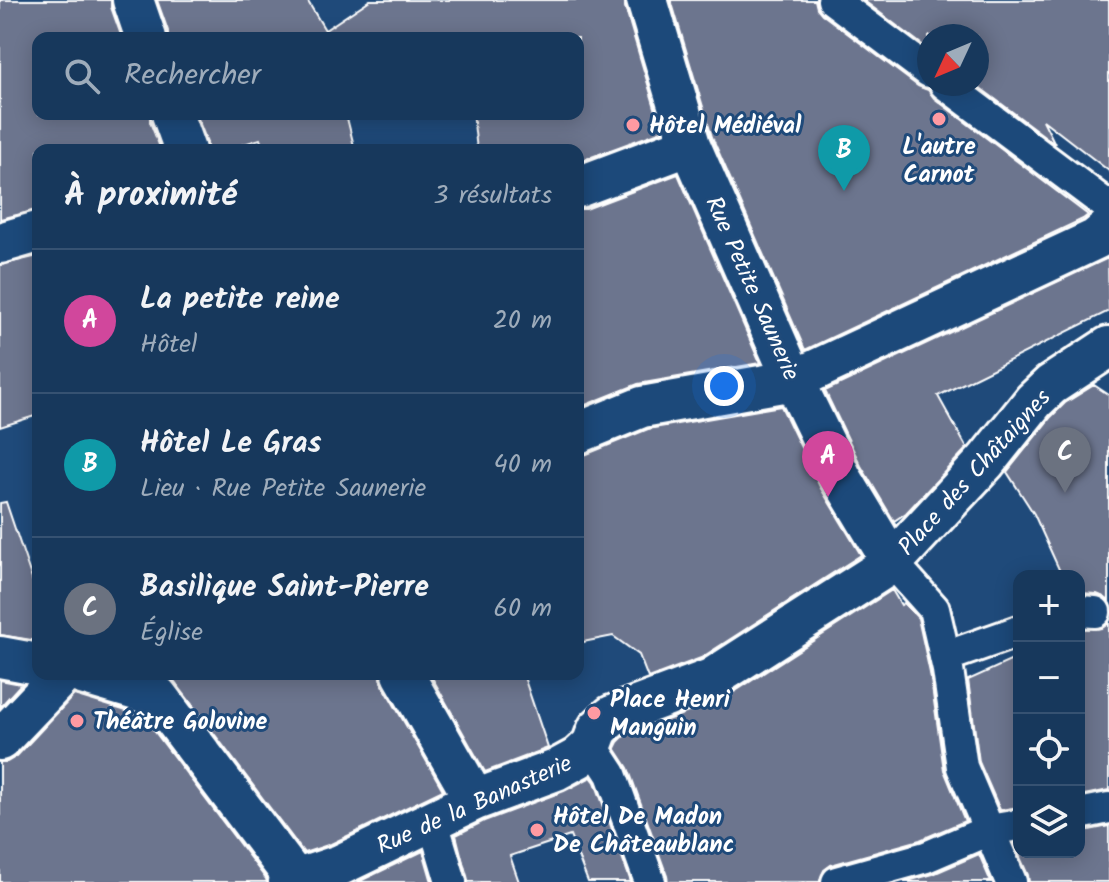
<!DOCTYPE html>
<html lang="fr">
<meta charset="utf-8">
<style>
body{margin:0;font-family:Kalam,sans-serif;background:#203f62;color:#f1f3f6}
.controls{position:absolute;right:24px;bottom:24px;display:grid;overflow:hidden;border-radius:16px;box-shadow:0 4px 20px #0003}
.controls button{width:72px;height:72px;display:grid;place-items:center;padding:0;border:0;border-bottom:2px solid #365272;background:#17385c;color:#f1f3f6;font:40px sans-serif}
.compass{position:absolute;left:917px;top:24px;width:72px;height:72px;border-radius:50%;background:#17385c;box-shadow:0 4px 20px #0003;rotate:226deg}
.you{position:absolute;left:724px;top:386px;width:28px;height:28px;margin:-20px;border:6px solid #fff;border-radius:50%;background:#1a73e8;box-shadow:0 0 0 12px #1a73e833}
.badge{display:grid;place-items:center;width:52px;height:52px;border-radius:50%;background:#ff9aa2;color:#fff;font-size:26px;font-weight:700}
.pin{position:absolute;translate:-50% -66px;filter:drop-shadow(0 2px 4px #0008)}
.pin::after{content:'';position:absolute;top:42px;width:28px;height:24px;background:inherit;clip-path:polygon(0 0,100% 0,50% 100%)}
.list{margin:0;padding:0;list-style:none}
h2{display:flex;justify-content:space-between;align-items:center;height:104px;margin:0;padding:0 32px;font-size:34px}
h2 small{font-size:26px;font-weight:400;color:#9eacbb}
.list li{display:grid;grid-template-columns:52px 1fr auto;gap:24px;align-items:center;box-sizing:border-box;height:144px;padding:0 32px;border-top:2px solid #365272}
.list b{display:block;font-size:30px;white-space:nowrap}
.list p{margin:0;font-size:26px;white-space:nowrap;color:#9eacbb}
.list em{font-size:26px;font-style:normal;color:#9eacbb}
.icon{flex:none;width:44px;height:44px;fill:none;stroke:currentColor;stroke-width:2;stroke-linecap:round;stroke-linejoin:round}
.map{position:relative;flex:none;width:1109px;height:882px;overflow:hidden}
.search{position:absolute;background:#17385c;box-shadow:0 4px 20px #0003;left:32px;top:32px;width:552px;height:88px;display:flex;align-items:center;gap:20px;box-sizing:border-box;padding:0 28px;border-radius:16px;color:#9eacbb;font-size:30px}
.panel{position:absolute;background:#17385c;box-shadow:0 4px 20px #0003;left:32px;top:144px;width:552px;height:536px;border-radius:16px}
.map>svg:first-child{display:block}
.building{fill:#6c748e;stroke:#fff;stroke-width:2}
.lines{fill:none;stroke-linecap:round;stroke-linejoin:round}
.pedestrian-casing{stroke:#fff;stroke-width:36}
.minor-casing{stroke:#fff;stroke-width:46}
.pedestrian{stroke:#1f4a7a;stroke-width:30}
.minor{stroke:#1f4a7a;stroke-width:40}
.poi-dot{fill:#ff9aa2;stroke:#1f4a7a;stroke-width:3}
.labels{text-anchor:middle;stroke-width:6;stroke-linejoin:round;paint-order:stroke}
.poi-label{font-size:24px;font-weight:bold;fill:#fff;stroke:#1f4a7a;text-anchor:start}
.street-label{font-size:24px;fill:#fff;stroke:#1f4a7a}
</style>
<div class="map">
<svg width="1109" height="882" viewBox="0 0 1109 882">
<rect width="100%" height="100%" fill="#1f4a7a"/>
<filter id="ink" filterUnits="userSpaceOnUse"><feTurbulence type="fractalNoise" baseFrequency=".0125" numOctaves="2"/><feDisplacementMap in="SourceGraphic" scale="16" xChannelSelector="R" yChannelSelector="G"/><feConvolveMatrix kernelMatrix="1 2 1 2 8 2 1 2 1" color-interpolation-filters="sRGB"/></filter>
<g filter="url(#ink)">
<path class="building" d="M 0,0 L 111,0 L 111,7 L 122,38 L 38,38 L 38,114 L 150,114 L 150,122 L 161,150 L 38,150 L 38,210 L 0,219 Z
M 157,0 L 307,0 L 325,30 L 370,0 L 625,0 L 625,7 L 662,131 L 578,162 L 578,150 L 477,150 L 473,114 L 578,114 L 578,38 L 168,38 L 168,31 Z
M 671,0 L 815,0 L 817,8 L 822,14 L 918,86 L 928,90 L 934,98 L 1088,215 L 1083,219 L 805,350 L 712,137 Z
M 863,0 L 1109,0 L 1109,171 L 1043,120 L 1055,144 L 975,84 L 977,84 L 977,36 L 929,36 L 929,50 Z
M 196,114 L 346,114 L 355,150 L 264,150 L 260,139 L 225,150 L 207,150 L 207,142 Z
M 678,174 L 760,363 L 638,384 L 578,408 L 578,209 L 586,209 Z
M 38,256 L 38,415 L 0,427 L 0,265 Z
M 1108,258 L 1109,311 L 938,396 L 967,448 L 906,513 L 894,521 L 861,466 L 825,391 Z
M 1094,385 L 1109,395 L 1109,601 L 1104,597 L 1097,594 L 1079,593 L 1079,576 L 1062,576 L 1034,514 L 1007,472 L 1051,417 L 1065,403 Z
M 781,406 L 820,487 L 861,555 L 701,658 L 648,678 L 639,655 L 613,636 L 578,643 L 578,456 L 587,454 L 648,429 Z
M 6,502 L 38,597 L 38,641 L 0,635 L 0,503 Z
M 892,590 L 901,605 L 904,603 L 918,618 L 930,673 L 944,770 L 965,821 L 920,840 L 831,865 L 824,870 L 820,882 L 668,882 L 667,876 L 628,768 L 615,748 L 618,742 L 624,736 L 723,699 Z
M 1109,623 L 1109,790 L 1079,796 L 1079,629 L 1102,628 Z
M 1019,657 L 1019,807 L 1000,810 L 979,762 L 968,680 Z
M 168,674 L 380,674 L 383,685 L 443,790 L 331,844 L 304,853 L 175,682 L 167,676 Z
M 430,674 L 523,674 L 548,748 L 485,772 Z
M 0,680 L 21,684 L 0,707 Z
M 74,695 L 143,716 L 266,879 L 267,882 L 0,882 L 0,762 L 7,762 L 17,756 Z
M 591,777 L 595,782 L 631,882 L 588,882 L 570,836 L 510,856 L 519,882 L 468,882 L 456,835 L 484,821 L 564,791 Z
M 1109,826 L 1109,882 L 1029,882 L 1028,875 L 1014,844 L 1019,843 L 1019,852 L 1079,852 L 1079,832 Z
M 423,851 L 432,882 L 358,882 Z
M 979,854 L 991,882 L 904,882 L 933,874 Z"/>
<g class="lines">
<g class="pedestrian-casing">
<path id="pedestrian" d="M 833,0 L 929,72
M 945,84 L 1109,207
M 892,562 L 934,609 L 948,670 L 962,767 L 1011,882
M 1079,611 L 1095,612
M 945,657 L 1019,631
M 592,745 L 611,774 L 650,882
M 1079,814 L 1109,808
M 433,822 L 451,882
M 837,882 L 926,857 L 989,830 L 1019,825"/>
</g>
<g class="minor-casing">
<path id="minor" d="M 133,0 L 146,38
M 647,0 L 690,145 L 786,364 L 841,477 L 892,562
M 172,114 L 185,150
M 578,187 L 690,145
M 0,243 L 38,232
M 578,433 L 642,407 L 794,380 L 1096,239 L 1109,228
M 0,657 L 38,664
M 82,674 L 157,696 L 295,879
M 403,674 L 475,800
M 0,740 L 63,674
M 289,882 L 340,865 L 475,800 L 556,770 L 578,758 L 592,745 L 598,729 L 612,716 L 711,679 L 881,570 L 892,562 L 986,461 L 1034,401 L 1051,385 L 1109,347"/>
</g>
<use href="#pedestrian" class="pedestrian"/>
<use href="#minor" class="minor"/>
</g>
</g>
<g class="poi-dot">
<circle cx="939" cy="119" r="8"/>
<circle cx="633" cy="125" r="8"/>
<circle cx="594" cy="713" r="8"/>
<circle cx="77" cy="721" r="8"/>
<circle cx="537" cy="830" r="8"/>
</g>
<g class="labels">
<g class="poi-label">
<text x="649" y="133">Hôtel Médiéval</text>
<text x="939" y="154" text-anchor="middle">L'autre<tspan x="939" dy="28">Carnot</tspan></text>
<text x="610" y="707">Place Henri<tspan x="610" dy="28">Manguin</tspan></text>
<text x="93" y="729">Théâtre Golovine</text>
<text x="553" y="824">Hôtel De Madon<tspan x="553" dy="28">De Châteaublanc</tspan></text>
</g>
<g class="street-label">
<text transform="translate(753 288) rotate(66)" y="8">Rue Petite Saunerie</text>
<text transform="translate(974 472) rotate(-48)" y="8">Place des Châtaignes</text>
<text transform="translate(474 804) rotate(-24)" y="8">Rue de la Banasterie</text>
</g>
</g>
</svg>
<div class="controls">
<button>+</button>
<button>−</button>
<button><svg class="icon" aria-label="locate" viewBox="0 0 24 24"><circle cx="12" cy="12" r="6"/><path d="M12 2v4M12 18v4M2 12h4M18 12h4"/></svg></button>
<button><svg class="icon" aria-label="layers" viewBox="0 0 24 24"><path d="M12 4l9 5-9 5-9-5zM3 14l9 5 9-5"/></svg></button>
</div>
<svg class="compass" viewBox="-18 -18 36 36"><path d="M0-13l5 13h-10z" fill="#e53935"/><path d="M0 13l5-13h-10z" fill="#9eacbb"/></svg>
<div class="you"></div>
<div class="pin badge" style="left:828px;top:497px;background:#d1479c">A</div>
<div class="pin badge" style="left:844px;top:191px;background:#0f9aa8">B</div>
<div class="pin badge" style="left:1065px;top:493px;background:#6b7280">C</div>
<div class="search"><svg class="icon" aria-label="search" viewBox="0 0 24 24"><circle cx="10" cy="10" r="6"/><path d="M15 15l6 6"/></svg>Rechercher</div>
<section class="panel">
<h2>À proximité<small>3 résultats</small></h2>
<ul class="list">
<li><span class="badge" style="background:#d1479c">A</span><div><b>La petite reine</b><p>Hôtel</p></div><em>20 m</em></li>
<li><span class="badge" style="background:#0f9aa8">B</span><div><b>Hôtel Le Gras</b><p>Lieu · Rue Petite Saunerie</p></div><em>40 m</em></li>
<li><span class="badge" style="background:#6b7280">C</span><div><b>Basilique Saint-Pierre</b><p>Église</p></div><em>60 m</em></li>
</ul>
</section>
</div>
